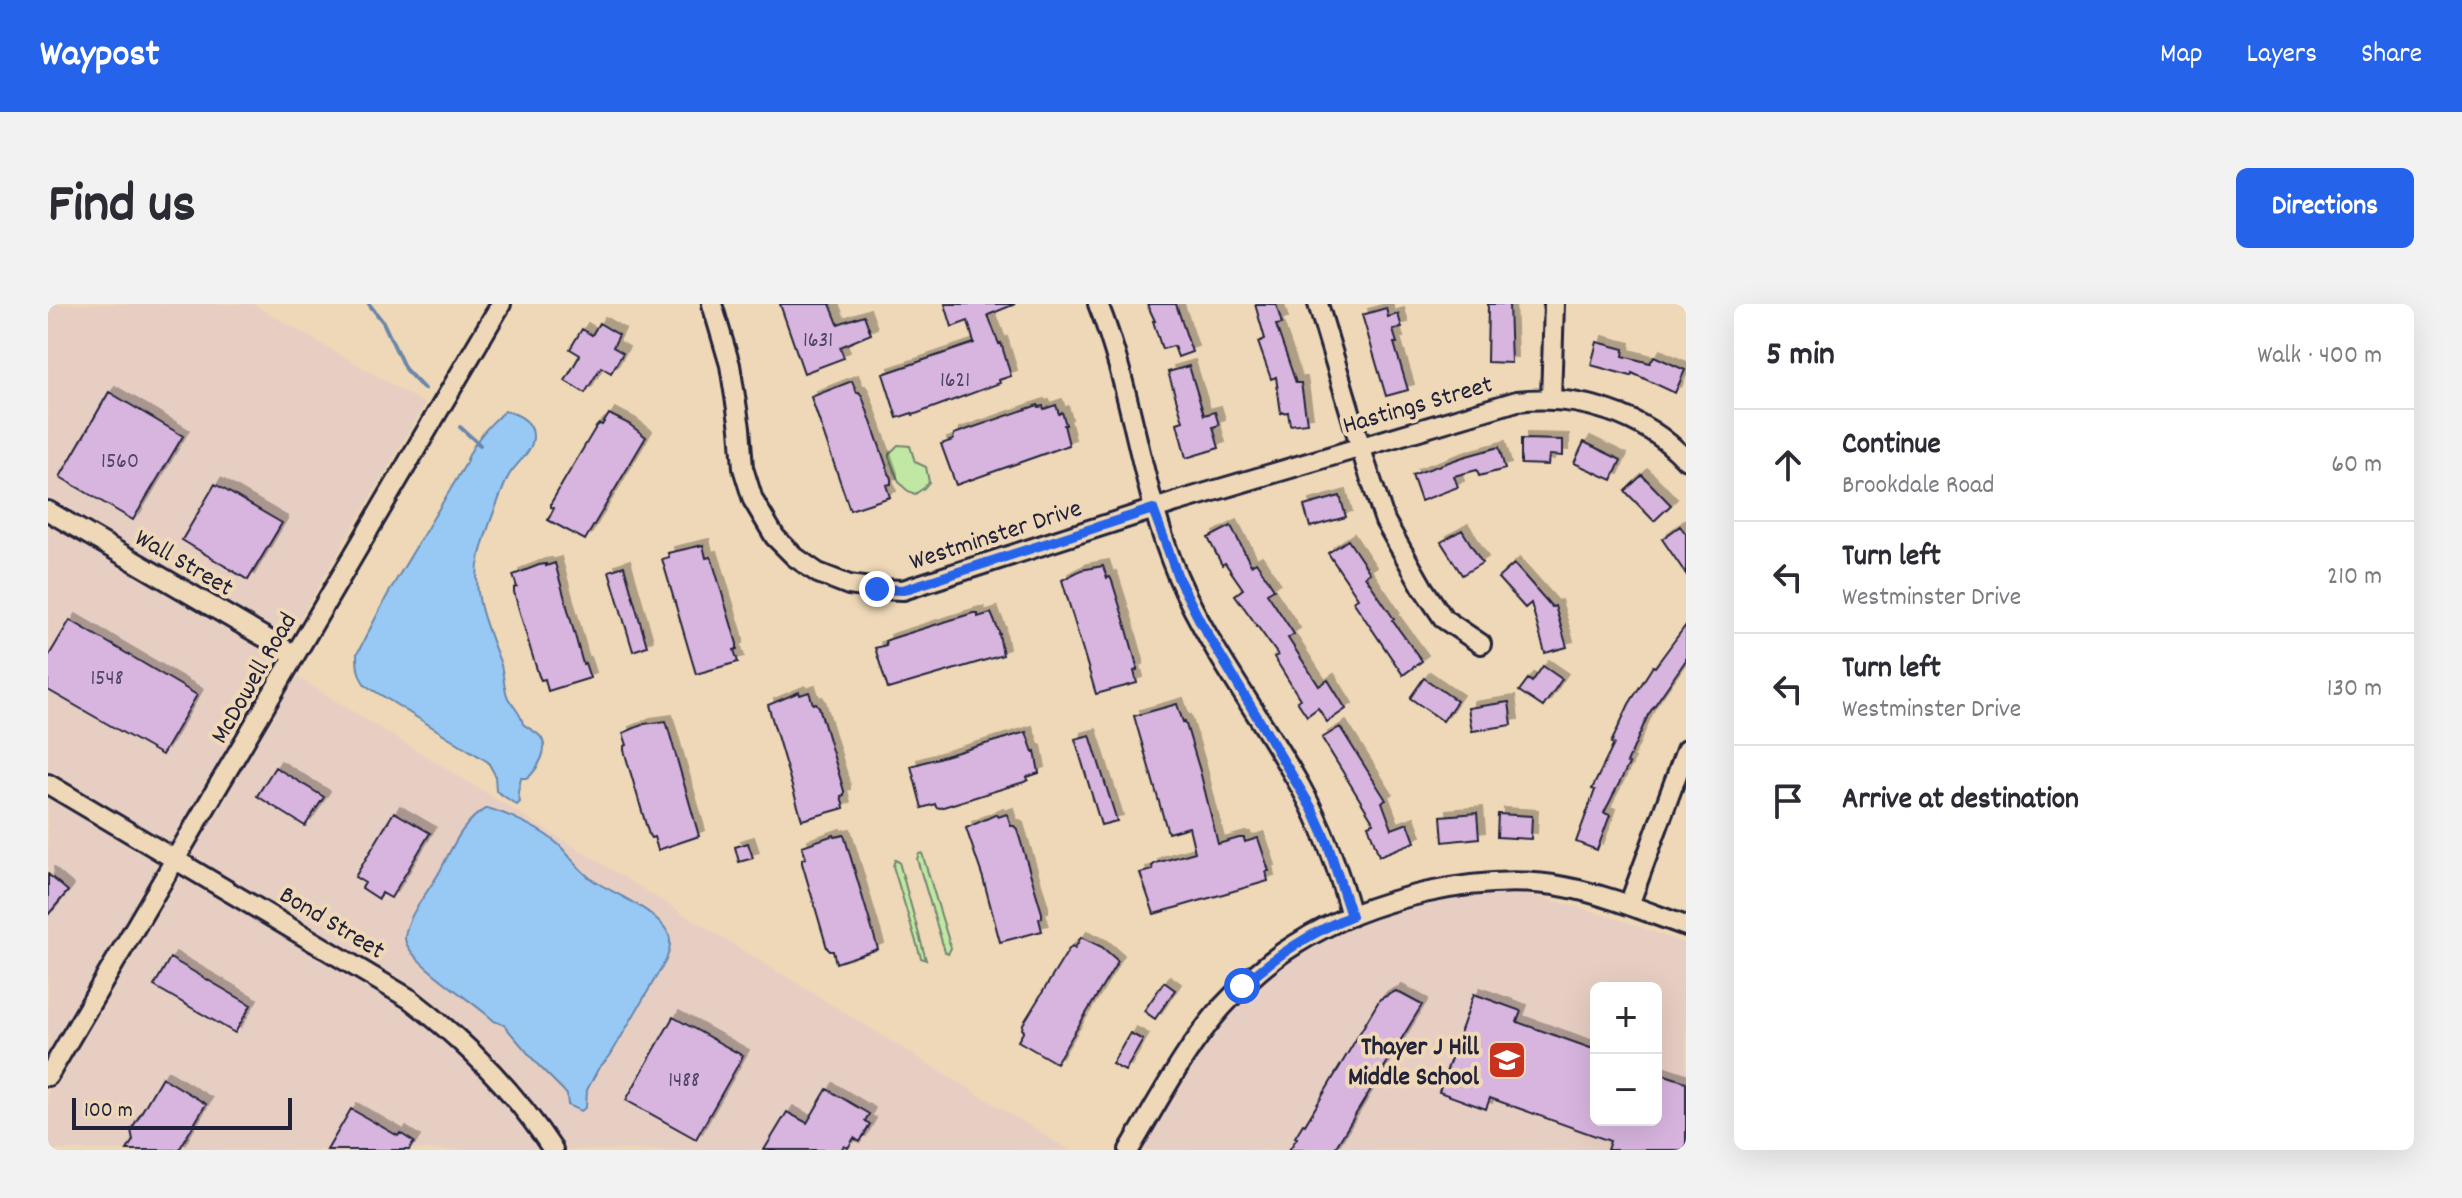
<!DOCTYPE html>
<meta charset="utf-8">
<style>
body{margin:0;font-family:Dekko,sans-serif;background:#f2f2f3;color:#2b2b33}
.controls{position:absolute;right:24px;bottom:24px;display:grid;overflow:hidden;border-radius:12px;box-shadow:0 8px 32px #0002}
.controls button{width:72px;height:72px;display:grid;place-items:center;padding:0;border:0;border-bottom:2px solid #e1e1e2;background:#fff;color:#2b2b33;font:40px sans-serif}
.scale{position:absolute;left:24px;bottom:20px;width:220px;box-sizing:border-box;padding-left:8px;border:4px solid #22223b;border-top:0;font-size:22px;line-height:28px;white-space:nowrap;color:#22223b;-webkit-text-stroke:6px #eed8b7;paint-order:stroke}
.stop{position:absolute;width:24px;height:24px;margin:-18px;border:6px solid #2563eb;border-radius:50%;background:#fff}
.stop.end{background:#2563eb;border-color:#fff;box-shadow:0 2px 8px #0008}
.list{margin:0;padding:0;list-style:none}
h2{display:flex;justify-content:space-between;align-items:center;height:104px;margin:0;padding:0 32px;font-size:34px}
h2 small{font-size:26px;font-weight:400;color:#7c7c81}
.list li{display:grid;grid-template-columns:52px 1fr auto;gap:24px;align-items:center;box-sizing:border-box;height:112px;padding:0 32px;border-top:2px solid #e1e1e2}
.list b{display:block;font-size:30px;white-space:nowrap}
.list p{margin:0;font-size:26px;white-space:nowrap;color:#7c7c81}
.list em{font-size:26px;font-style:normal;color:#7c7c81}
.icon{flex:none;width:44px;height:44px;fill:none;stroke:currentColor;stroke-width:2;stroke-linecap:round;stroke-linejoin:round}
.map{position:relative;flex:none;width:1638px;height:846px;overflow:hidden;border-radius:12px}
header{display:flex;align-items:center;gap:48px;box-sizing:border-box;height:112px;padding:0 40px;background:#2563eb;color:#fff}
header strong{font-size:38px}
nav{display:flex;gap:44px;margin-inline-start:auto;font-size:28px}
.intro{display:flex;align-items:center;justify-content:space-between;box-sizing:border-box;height:192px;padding:0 48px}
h1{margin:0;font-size:56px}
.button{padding:20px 36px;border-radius:12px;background:#2563eb;color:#fff;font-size:28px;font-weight:700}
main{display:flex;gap:48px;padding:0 48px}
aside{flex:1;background:#fff;border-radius:12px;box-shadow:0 8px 32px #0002}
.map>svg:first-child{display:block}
.built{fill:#e7cec3;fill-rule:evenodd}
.green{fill:#c0e8a4;stroke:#718570;stroke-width:2}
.water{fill:#98c9f4;stroke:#6986aa;stroke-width:2}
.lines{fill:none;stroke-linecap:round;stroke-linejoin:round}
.stream{stroke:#6986aa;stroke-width:4}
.building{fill:#d8b5df;stroke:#22223b;stroke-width:2;filter:url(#shadow)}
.street-casing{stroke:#22223b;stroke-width:24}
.street{stroke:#eed8b7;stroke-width:18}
.route{stroke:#2563eb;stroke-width:10}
.labels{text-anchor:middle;stroke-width:8;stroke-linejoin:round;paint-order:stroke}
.number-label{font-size:22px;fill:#504764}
.street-label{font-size:26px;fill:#22223b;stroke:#eed8b7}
.poi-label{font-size:26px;font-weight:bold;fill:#22223b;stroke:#eed8b7;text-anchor:end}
</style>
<header>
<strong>Waypost</strong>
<nav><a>Map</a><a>Layers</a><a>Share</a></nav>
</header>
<div class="intro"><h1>Find us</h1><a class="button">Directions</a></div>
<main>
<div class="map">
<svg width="1638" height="846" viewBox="0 0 1638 846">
<defs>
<filter id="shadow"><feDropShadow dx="6" dy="-6" stdDeviation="0" flood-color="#0004"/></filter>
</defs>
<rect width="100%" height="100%" fill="#eed8b7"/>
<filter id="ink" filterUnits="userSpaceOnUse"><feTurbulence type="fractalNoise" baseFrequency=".0125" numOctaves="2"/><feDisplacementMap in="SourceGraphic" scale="16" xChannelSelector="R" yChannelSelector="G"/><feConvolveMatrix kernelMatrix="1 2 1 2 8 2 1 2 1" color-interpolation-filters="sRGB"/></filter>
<g filter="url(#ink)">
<path class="built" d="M 0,0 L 205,0 L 377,100 L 226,359 L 1021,846 L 0,846 Z
M 1471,587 L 1562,612 L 1638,640 L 1638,846 L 1092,846 L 1164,729 L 1201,684 L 1248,648 L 1308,616 L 1381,597 ZM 1548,684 L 1608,684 L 1608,816 L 1548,816 Z"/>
<path class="green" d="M 850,141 L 862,142 L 867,158 L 878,163 L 881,178 L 876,184 L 867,190 C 850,185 847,168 841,153 L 841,150 Z
M 874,549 L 903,644 L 900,650 L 897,648 L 869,555 L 871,550 Z
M 847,556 L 851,558 L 878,656 L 873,654 L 845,562 Z"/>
<path class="water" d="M 457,107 C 471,110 486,118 485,134 C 484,150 465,161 459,175 C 449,199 438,226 432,251 C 422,289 439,323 452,358 C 456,369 455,383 460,394 C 466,404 473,409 475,420 C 480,424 488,428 492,432 C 503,445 489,465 480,474 L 473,474 L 470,488 L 472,498 L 469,501 L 448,487 L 447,471 L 440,458 L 317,381 C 310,371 309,363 309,350 L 341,288 L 417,161 C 424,139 439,122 457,107 Z
M 439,504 C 461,510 495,526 511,541 C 523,553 531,567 546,577 C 567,590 611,607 621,631 C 624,639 621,648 618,656 L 562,752 L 550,765 L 539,786 L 538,803 L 533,807 L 520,801 L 519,791 L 515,786 L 490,761 L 456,721 L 446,717 C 429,699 356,656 357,633 C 359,611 382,586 392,567 C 404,544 415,516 439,504 Z"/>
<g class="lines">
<path class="stream" d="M 321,0 L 335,18 L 357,65 L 376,85
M 412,123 L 432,141"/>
</g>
<path class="building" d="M 732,0 L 782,0 L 790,20 L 816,11 L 823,30 L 792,43 L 796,54 L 756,69 Z
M 897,0 L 967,0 L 940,11 L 951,40 L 953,39 L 963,72 L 951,76 L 952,79 L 865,111 L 864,109 L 849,114 L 835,70 L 926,39 L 920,17 L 904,23 Z
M 1099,0 L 1128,0 L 1144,48 L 1130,53 L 1126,42 L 1114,45 L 1105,17 L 1107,17 Z
M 1207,0 L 1228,0 L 1234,20 L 1228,21 L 1248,79 L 1253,79 L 1259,119 L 1242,121 L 1240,108 L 1233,109 L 1228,73 L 1223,75 L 1210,38 L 1217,35 Z
M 1440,0 L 1461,0 L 1463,59 L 1439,58 Z
M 1338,4 L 1340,13 L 1350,10 L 1354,24 L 1345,26 L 1349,39 L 1346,39 L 1360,86 L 1338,92 L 1314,11 Z
M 551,19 L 571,31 L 565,43 L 575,49 L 563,69 L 553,63 L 537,89 L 517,77 L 532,51 L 522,45 L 534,25 L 544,31 Z
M 1549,38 L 1576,45 L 1575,52 L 1602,59 L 1606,52 L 1637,66 L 1627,89 L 1584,69 L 1583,72 L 1543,61 Z
M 1141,62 L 1156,111 L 1167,108 L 1171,121 L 1165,123 L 1171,144 L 1138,154 L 1129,119 L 1135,117 L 1120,68 Z
M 804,77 L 809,89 L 811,88 L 814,92 L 843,175 L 843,180 L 838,181 L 842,193 L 802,206 L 763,93 Z
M 61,88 L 135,132 L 85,216 L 12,173 Z
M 990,101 L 991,103 L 995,102 L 996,105 L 1008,101 L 1011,110 L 1014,108 L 1018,121 L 1016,121 L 1021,141 L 908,181 L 893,140 L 905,136 L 906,130 Z
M 561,110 L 581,120 L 598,133 L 537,236 L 500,216 L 506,204 L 503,203 L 503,199 L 517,175 L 548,123 L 551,120 L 554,121 Z
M 1473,135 L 1515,136 L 1515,152 L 1501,151 L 1500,161 L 1473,160 Z
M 1536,138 L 1573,156 L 1564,176 L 1526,159 Z
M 1451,143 L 1457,165 L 1431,172 L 1429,166 L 1406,172 L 1410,183 L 1373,197 L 1364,171 L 1415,153 Z
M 1594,171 L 1623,201 L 1606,217 L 1577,187 Z
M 167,180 L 234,219 L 200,276 L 134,236 Z
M 1292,192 L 1298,213 L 1262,223 L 1256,202 Z
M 1183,222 L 1203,261 L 1208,258 L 1226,285 L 1219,289 L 1246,330 L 1240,334 L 1271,382 L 1280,376 L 1298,405 L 1279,418 L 1270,404 L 1259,412 L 1249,397 L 1252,395 L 1226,353 L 1230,351 L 1187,291 L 1195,285 L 1177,259 L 1174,261 L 1160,234 Z
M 1632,222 L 1638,230 L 1638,270 L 1614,235 Z
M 1414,226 L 1434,259 L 1414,271 L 1393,238 Z
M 1300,236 L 1322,269 L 1317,272 L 1346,315 L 1344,316 L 1374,357 L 1355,371 L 1305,297 L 1310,294 L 1280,249 Z
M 655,241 L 658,254 L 662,253 L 664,256 L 668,269 L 689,340 L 689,345 L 686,346 L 690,358 L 648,370 L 614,255 L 621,253 L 620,249 Z
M 507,259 L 535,360 L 537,359 L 542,374 L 500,387 L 497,375 L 493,376 L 491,372 L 483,347 L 466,288 L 466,284 L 469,283 L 465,271 L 491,261 L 498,260 L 498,262 Z
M 1466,260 L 1504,303 L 1507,302 L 1519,343 L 1497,349 L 1483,299 L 1477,304 L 1450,274 Z
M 576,262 L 599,342 L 585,347 L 561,267 Z
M 1055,262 L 1059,274 L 1062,273 L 1064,277 L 1078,322 L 1089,362 L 1089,366 L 1086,367 L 1089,379 L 1048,390 L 1014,276 L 1033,266 Z
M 925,309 L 930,309 L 930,313 L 943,309 L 952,330 L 951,330 L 955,351 L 840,385 L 827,344 L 838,341 L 837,337 L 842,335 Z
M 22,316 L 149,391 L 114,451 L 0,386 L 0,353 Z
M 1638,321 L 1638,356 L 1600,411 L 1579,459 L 1581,460 L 1556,509 L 1562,511 L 1549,546 L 1528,538 L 1547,486 L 1544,485 L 1566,440 L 1563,439 L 1581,400 L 1605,362 L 1607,363 Z
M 1495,362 L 1514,375 L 1495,403 L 1471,387 L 1480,375 L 1484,378 Z
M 1376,374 L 1409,397 L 1395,417 L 1362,394 Z
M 751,388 L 752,391 L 761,388 L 765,400 L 768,399 L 771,403 L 796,487 L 796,491 L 793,492 L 796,504 L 754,516 L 720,401 Z
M 1461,398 L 1464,421 L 1424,427 L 1420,404 Z
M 1129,400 L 1135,418 L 1137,417 L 1152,467 L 1170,540 L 1191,534 L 1196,534 L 1197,538 L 1210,534 L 1221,567 L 1218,567 L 1220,577 L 1106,610 L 1092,569 L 1105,566 L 1104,562 L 1108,559 L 1147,548 L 1141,523 L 1120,529 L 1086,412 Z
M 618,417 L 651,532 L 610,546 L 606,533 L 603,534 L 601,531 L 580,460 L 576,446 L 576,442 L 579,441 L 575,429 L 596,420 Z
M 1292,423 L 1338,496 L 1334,498 L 1344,525 L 1360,519 L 1367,538 L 1331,552 L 1320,521 L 1326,519 L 1274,434 Z
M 978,428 L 985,448 L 987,447 L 991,469 L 979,473 L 980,476 L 976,478 L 892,504 L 888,503 L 887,500 L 874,504 L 863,462 Z
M 1042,431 L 1069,517 L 1053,521 L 1027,435 Z
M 227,463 L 276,493 L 257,522 L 209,492 Z
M 346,508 L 382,529 L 343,594 L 334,589 L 331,595 L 314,584 L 317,579 L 307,573 Z
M 1429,509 L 1431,534 L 1395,538 L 1393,512 Z
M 949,510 L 950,513 L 959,510 L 963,522 L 966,522 L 969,525 L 994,609 L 994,614 L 991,615 L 994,627 L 952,638 L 935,574 L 918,524 Z
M 1450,510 L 1484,512 L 1483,535 L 1449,533 Z
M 786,531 L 787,533 L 796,531 L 830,645 L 788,659 L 785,647 L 782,647 L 779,644 L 770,613 L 754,559 L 754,555 L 758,554 L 754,542 Z
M 700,539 L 705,554 L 691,558 L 687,543 Z
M 0,570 L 20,587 L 0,611 Z
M 1033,633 L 1054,643 L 1070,657 L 1008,759 L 970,737 L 976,727 L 974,725 L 975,720 L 1021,645 L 1024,642 L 1027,644 Z
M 122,654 L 203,701 L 187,729 L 106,682 Z
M 1116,678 L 1127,686 L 1107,715 L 1096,707 Z
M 1348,687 L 1374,701 L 1286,846 L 1241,846 L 1249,834 L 1247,833 L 1255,820 L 1257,821 L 1332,695 Z
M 1426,690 L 1473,707 L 1469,718 L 1548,746 L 1548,816 L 1608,816 L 1608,768 L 1638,778 L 1638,846 L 1559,846 L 1562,837 L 1442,794 L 1438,805 L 1391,788 Z
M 625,713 L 695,752 L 648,835 L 578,796 Z
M 1082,729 L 1095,736 L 1077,767 L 1064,760 Z
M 114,773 L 158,800 L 131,846 L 79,846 L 85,836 L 83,826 Z
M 779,785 L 821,810 L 817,817 L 822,820 L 812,838 L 806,834 L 800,844 L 796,842 L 793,846 L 716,846 L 739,808 L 759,819 Z
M 303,805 L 350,832 L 352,829 L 366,838 L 361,846 L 279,846 Z"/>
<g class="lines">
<g class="street-casing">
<path id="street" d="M 664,0 L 682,61 L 692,124 L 695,164 L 705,196 L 727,233 L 747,253 L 770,269 L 801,281 L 829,285 L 855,286 L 1128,198 L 1469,97 C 1530,90 1596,110 1638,156
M 1050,0 C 1086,90 1092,184 1130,273 C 1162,347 1213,412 1252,482 C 1275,523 1291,567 1303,612
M 1270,0 L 1318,161 L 1337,217 L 1375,284 L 1396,315 L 1433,340
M 1503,95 L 1506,0
M 0,207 L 247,351
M 0,480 L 362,695 C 418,738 466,786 505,846
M 1581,601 L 1638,446
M 0,772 L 453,0
M 1081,846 C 1110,798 1137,745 1174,703 C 1196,679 1220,657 1248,640 C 1318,595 1434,567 1517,583 C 1559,591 1598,608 1638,622"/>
</g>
<use href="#street" class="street"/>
</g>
</g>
<g class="lines" filter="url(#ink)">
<path class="route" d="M 829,285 L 855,286 L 1105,205 L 1131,276 L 1153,319 L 1264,505 L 1279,538 L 1303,612 C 1262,629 1227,652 1194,682"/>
</g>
<defs>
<g id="school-square" transform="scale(2)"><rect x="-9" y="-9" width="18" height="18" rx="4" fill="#c8321e" stroke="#eed8b7"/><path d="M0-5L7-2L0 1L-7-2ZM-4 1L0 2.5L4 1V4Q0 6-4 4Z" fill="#fff"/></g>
</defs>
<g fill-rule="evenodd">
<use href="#school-square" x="1459" y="756"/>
</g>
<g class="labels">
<g class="number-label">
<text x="770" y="42">1631</text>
<text x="907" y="82">1621</text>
<text x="72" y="163">1560</text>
<text x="59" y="380">1548</text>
<text x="636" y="782">1488</text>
</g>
<g class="street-label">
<text transform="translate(1369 99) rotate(-16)" y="9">Hastings Street</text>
<text transform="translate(947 229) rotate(-18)" y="9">Westminster Drive</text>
<text transform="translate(137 257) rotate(30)" y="9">Wall Street</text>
<text transform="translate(204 373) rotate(-60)" y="9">McDowell Road</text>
<text transform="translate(285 617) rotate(31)" y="9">Bond Street</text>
</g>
<g class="poi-label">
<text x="1431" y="750">Thayer J Hill<tspan x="1431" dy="30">Middle School</tspan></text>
</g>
</g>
</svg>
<div class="controls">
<button>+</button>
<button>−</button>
</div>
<div class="scale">100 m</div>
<div class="stop" style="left:1194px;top:682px"></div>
<div class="stop end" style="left:829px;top:285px"></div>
</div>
<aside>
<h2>5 min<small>Walk · 400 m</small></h2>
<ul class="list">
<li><svg class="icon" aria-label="ahead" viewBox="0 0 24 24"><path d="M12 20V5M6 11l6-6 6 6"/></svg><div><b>Continue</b><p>Brookdale Road</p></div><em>60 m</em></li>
<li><svg class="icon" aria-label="left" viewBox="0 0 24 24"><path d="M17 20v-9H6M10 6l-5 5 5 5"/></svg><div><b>Turn left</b><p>Westminster Drive</p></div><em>210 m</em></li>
<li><svg class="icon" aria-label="left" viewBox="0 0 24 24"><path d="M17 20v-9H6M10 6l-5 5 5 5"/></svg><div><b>Turn left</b><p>Westminster Drive</p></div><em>130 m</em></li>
<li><svg class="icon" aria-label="arrive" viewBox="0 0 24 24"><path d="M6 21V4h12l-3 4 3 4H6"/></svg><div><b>Arrive at destination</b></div></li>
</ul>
</aside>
</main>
